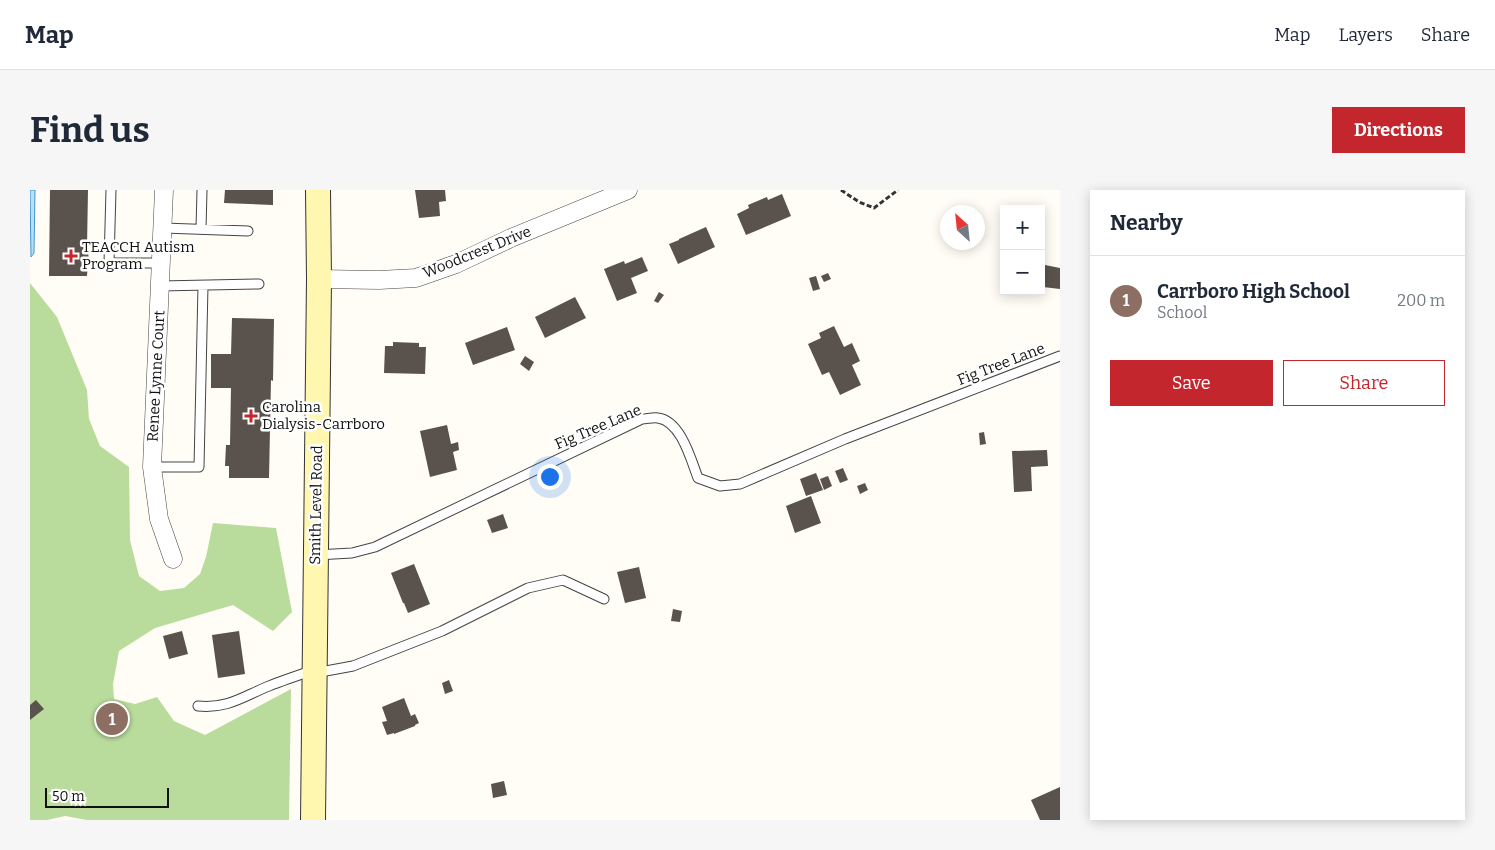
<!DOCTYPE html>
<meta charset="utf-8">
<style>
body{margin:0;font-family:Bitter,serif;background:#f6f6f7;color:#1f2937}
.controls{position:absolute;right:15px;top:15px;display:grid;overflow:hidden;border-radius:0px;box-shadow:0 2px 12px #0003}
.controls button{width:45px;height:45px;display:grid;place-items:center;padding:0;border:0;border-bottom:1px solid #e0e1e3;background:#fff;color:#1f2937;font:25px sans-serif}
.compass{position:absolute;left:910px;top:15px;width:45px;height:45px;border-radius:50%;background:#fff;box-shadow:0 2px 12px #0003;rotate:333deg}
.scale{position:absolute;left:15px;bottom:12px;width:124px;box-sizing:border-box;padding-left:5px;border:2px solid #111;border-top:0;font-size:14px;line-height:18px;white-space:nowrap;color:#111;-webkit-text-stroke:4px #fff;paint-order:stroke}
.you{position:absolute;left:519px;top:286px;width:18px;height:18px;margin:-12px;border:4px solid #fff;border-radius:50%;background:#1a73e8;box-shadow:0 0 0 8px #1a73e833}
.badge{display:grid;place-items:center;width:32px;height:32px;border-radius:50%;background:#c4262e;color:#fff;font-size:16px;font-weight:700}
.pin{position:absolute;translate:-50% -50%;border:2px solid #fff;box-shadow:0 1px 5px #0006}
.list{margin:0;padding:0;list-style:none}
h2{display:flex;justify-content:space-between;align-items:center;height:65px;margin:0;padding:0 20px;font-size:21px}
h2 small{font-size:16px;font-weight:400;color:#747a83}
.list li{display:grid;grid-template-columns:32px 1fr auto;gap:15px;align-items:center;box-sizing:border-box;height:90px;padding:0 20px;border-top:1px solid #e0e1e3}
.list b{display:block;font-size:19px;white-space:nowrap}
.list p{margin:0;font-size:16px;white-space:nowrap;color:#747a83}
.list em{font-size:16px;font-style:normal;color:#747a83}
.actions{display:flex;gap:10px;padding:15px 20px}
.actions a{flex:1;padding:11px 0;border:1px solid #c4262e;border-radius:0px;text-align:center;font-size:18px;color:#c4262e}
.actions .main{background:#c4262e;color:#fff}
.map{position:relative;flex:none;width:1030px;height:630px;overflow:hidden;border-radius:0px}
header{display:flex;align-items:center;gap:30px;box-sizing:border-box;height:70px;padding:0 25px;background:#fff;border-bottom:1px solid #e0e1e3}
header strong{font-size:24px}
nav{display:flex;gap:28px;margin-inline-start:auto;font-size:18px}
.intro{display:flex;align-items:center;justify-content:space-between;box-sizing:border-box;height:120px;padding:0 30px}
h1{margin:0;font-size:35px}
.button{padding:12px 22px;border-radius:0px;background:#c4262e;color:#fff;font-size:18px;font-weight:700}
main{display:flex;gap:30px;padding:0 30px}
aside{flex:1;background:#fff;border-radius:0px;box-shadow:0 2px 12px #0003}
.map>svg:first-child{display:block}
.forest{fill:#b9dc9c}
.water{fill:#b9e0f7;stroke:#3f96cf}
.building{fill:#5a524d}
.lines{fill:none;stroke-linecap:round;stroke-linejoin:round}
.service-casing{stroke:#444;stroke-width:11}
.minor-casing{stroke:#444;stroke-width:19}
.secondary-casing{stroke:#333;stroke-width:26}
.path{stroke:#333;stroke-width:3;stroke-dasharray:5 2.5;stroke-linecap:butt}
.service{stroke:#fff;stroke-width:9}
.minor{stroke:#fff;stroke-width:18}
.secondary{stroke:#fff6b0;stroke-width:24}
.poi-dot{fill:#c4262e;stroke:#fff;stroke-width:2}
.labels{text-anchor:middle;stroke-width:5;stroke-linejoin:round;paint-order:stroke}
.poi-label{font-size:15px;fill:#111;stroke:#fff;text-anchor:start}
.street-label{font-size:15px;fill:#111;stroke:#fff}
</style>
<header>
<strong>Map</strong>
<nav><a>Map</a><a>Layers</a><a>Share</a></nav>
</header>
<div class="intro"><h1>Find us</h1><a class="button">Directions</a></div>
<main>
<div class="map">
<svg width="1030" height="630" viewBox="0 0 1030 630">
<rect width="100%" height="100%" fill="#fffdf5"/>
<path class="forest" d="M 0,93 L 27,127 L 57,200 L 59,229 L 70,256 L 99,277 L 100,350 L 109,386 L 130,401 L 154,398 L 170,384 L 176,367 L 183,333 L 246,338 L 262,422 L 243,441 L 203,415 L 125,438 L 89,461 L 83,494 L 84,509 L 105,514 L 127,507 L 144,531 L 175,545 L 261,499 L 259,630 L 57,630 L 35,626 L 17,630 L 0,630 Z"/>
<path class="water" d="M 0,0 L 5,0 L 4,63 L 1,67 Z"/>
<path class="building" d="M 20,0 L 58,0 L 57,57 L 59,57 L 57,86 L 19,86 Z
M 195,0 L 243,0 L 243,15 L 194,13 Z
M 385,0 L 415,0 L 416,11 L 409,12 L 410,26 L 389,28 Z
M 752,4 L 761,26 L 716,45 L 707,24 L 719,18 L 718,15 L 737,7 L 738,10 Z
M 676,37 L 685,57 L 648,74 L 639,54 L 649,50 L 649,49 Z
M 612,67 L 618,81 L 601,88 L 607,103 L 587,111 L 574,79 L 594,71 L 595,74 Z
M 1015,75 L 1030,78 L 1030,99 L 1013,97 Z
M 798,83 L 801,89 L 794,92 L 791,86 Z
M 786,86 L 790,99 L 783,101 L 779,88 Z
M 629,102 L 634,105 L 628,113 L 624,111 Z
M 545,107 L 556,128 L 515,148 L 505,127 Z
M 202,128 L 244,129 L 243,191 L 241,190 L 239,288 L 199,288 L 199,276 L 195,276 L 196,255 L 200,255 L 201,198 L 181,198 L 181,164 L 201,164 Z
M 804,136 L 814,157 L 822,153 L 830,171 L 822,175 L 831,195 L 810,205 L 799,182 L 792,185 L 778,154 L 791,148 L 789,143 Z
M 477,137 L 485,160 L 443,175 L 435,153 Z
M 363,152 L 389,153 L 389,157 L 396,157 L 395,184 L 354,183 L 355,156 L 363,156 Z
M 495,166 L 504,172 L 499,181 L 490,174 Z
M 417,235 L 421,254 L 428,252 L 429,260 L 423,262 L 427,280 L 400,287 L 390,241 Z
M 954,242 L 956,254 L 950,255 L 949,243 Z
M 1017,260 L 1018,276 L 1001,277 L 1002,301 L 984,302 L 982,261 Z
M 813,278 L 818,290 L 810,293 L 805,281 Z
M 786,283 L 793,300 L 776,306 L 770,289 Z
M 798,286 L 802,296 L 794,300 L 790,289 Z
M 835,293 L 838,300 L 830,304 L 827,296 Z
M 781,306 L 791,333 L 765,343 L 756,316 Z
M 473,324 L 478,338 L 462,343 L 457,330 Z
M 384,374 L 400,414 L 378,423 L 374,413 L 373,413 L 361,383 Z
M 609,377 L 616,408 L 595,413 L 587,382 Z
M 643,419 L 652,421 L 650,432 L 641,431 Z
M 152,441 L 158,464 L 139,469 L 133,446 Z
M 209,441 L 215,484 L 188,488 L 182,445 Z
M 419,490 L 423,501 L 415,504 L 412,493 Z
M 374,508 L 381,526 L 385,524 L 389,533 L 385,535 L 385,536 L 364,544 L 364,543 L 357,545 L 352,532 L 357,531 L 352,517 Z
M 6,510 L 14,519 L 0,530 L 0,515 Z
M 474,591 L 477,605 L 463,608 L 461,594 Z
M 1030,597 L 1030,630 L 1010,630 L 1001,610 Z"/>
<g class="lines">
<g class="service-casing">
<path id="service" d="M 81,0 L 79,73 L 131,73
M 133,38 L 218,41
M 171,39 L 172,0
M 130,96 L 229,94
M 122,277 L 169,277 L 173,96
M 286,365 L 322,363 L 345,357 L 612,229 C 617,229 623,227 628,228 C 651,231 661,270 668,288 L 690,296 L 710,294 L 815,249 L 1030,166
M 285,483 L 323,476 L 412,441 L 498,398 L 533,390 L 574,409
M 168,516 C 198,519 214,506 239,496 C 254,490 269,485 284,480"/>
</g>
<g class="minor-casing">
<path id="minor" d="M 134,0 L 122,277 L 129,329 L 143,369
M 289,89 L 349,90 L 386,88 L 426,74 L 481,48 L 598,0"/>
</g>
<g class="secondary-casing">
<path id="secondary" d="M 283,630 L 289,89 L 288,0"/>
</g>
<path class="path" d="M 811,0 L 829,12 L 844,18 L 868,0"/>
<use href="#service" class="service"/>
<use href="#minor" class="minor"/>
<use href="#secondary" class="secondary"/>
</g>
<g class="poi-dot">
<path d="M38.5 58.5h5v5h5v5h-5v5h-5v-5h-5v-5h5z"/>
<path d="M218.5 218.5h5v5h5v5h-5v5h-5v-5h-5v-5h5z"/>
</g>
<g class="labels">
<g class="poi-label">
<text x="52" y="62">TEACCH Autism<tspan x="52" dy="17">Program</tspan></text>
<text x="232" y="222">Carolina<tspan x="232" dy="17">Dialysis-Carrboro</tspan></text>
</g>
<g class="street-label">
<text transform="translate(447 62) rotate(-22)" y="5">Woodcrest Drive</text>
<text transform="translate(971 174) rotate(-21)" y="5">Fig Tree Lane</text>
<text transform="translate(126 186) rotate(-87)" y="5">Renee Lynne Court</text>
<text transform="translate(568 237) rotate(-23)" y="5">Fig Tree Lane</text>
<text transform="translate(286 315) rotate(-89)" y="5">Smith Level Road</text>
</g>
</g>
</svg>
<div class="controls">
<button>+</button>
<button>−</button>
</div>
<svg class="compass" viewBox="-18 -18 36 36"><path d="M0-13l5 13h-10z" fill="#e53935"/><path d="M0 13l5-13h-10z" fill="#747a83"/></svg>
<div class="scale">50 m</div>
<div class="you"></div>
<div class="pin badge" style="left:82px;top:529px;background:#8d6e63">1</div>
</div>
<aside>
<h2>Nearby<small></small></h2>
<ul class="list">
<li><span class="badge" style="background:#8d6e63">1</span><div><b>Carrboro High School</b><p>School</p></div><em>200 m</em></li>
</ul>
<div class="actions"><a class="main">Save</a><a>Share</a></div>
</aside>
</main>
